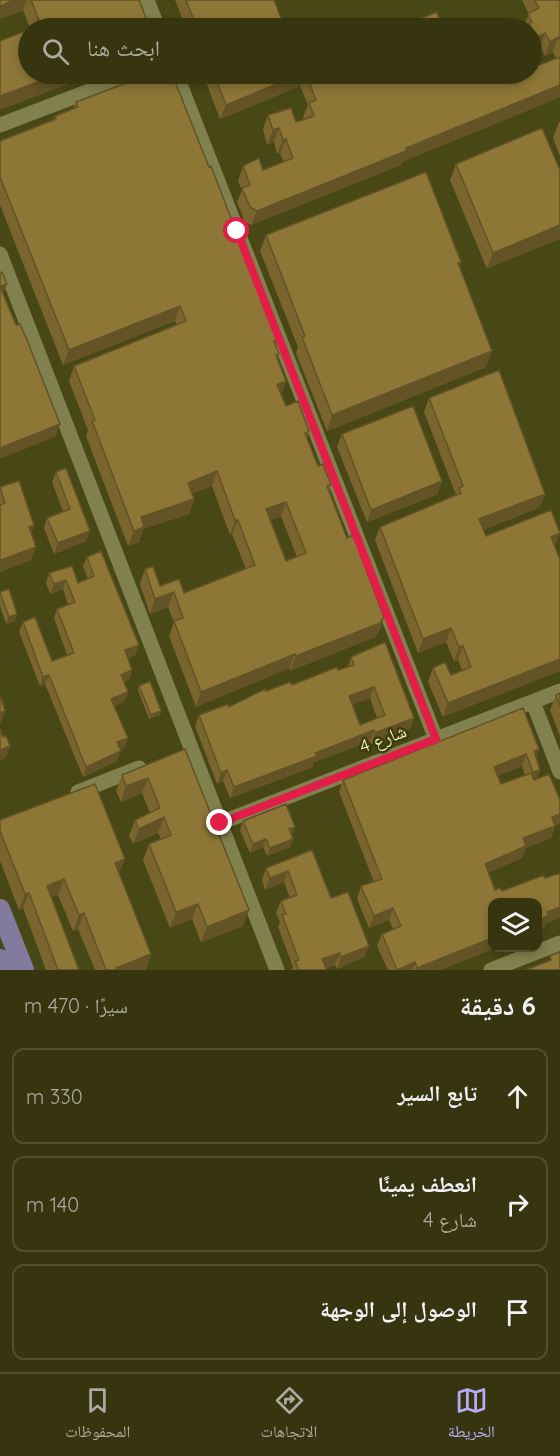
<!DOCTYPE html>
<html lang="ar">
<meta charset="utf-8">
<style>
body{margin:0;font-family:Quicksand,"Noto Naskh Arabic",sans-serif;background:#41401e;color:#f1f3f6;direction:rtl}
.controls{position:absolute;right:18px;bottom:18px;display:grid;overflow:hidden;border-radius:12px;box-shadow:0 3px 9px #0003}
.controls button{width:54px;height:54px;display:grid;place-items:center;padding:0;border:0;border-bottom:2px solid #505030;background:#363510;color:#f1f3f6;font:30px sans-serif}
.stop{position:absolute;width:18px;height:18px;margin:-14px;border:4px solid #e11d48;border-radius:50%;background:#fff}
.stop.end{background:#e11d48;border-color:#fff;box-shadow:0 2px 6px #0008}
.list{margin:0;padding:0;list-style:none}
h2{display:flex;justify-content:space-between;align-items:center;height:78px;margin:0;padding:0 24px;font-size:26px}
h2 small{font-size:20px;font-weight:400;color:#aaab9f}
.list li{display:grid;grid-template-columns:39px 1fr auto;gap:18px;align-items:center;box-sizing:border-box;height:96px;margin:0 12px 12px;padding:0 12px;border:2px solid #505030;border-radius:12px}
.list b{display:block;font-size:22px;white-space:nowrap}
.list p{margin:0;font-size:20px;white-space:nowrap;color:#aaab9f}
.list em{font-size:20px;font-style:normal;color:#aaab9f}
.icon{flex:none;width:33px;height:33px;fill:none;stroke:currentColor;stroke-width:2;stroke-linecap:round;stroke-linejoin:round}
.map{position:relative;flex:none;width:560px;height:970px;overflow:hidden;direction:ltr}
.search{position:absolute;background:#363510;box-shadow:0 3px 9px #0003;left:18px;right:18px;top:18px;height:66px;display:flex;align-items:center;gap:15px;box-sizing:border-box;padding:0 21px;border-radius:33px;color:#aaab9f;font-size:22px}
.sheet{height:402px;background:#363510}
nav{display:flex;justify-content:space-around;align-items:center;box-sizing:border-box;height:84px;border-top:2px solid #505030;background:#363510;font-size:16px;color:#aaab9f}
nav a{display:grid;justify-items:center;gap:3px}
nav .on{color:#b5acf8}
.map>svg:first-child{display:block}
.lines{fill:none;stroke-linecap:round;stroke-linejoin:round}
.minor{stroke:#80814f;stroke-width:15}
.major{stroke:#837b9d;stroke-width:20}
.wall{fill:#7a652f;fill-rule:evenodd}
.shaded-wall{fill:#635326}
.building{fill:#8e7637;stroke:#635326;stroke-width:1.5;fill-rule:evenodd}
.route{stroke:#e11d48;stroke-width:8}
.labels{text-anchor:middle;stroke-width:5;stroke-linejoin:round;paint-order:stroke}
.street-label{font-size:18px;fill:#eaebd1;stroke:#3d3d08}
</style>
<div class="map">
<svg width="560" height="970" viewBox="0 0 560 970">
<rect width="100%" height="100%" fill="#484716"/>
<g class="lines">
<path class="minor" d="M 147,0 L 158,28
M 176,74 L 436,739
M 0,125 L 134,74
M 0,254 L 277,970
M 533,702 L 560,772
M 78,792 L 139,768
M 220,823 L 560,691
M 491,970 L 560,943"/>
<path class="major" d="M 0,909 L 24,970
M 0,959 L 4,970"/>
</g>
<path class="wall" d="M 0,0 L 139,0 L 150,28 L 30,28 L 23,10 L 0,19 Z
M 175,0 L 274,0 L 285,28 L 186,28 Z
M 522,0 L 560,0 L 560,97 L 402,162 L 401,165 L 251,225 L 245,222 L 237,202 L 242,190 L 238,181 L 243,166 L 263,170 L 284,162 L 280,154 L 277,154 L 274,142 L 267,145 L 263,129 L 268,115 L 296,122 L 304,119 L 303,117 L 308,105 L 300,86 L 220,119 L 203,74 L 315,74 L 316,75 L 461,74 L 539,65 L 556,58 L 553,52 L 545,56 L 540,47 L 531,52 L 531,28 L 523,28 L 529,14 Z
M 144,80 L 278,340 L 276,346 L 279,354 L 277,358 L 286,381 L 281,395 L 286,406 L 309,431 L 307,437 L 318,466 L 331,485 L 329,491 L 347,538 L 384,617 L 379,632 L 375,637 L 290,671 L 289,668 L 196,707 L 169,636 L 174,622 L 168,607 L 150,614 L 140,584 L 145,569 L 160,586 L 184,593 L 246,569 L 232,534 L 230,535 L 212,486 L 192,494 L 194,499 L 189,514 L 143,529 L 139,542 L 128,546 L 86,436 L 88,430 L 69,381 L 74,366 L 177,325 L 175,321 L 63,365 L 0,205 L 0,141 L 54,119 L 55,116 L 73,109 L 76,102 ZM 281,516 L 297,557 L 286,561 L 271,520 Z
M 559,122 L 560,122 L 560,156 L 553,138 Z
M 542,128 L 487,269 L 450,180 L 456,164 Z
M 266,235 L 461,262 L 459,267 L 486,367 L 327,431 L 296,353 L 298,347 L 260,251 Z
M 429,398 L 545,494 L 540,507 L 483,530 L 486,536 L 560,533 L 443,717 L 428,682 L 433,668 L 451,675 L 462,670 L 458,660 L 454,661 L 446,642 L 418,653 L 375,540 L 380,527 L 456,495 L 424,412 Z
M 342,434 L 438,494 L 367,522 L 337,447 Z
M 56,472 L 86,541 L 54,554 L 44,528 L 47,518 L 63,511 L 52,482 Z
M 0,487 L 34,525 L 31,533 L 31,560 L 0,572 Z
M 87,557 L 139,645 L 135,655 L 128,658 L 132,670 L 129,680 L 124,682 L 128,692 L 124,702 L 114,706 L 128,738 L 125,747 L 120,749 L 117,761 L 83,777 L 45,684 L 40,686 L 19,632 L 23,622 L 52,661 L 67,655 L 54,618 L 57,609 L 68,604 L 63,589 L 50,594 L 46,583 L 49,573 L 78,583 L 88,579 L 83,566 Z
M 0,592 L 15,621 L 6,624 L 0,606 Z
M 351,657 L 414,718 L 410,729 L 371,744 L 370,741 L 314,762 L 313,767 L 230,798 L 223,781 L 217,784 L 195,726 L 199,715 L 229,707 L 266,691 L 292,685 L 348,667 ZM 370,698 L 377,718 L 360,725 L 352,705 Z
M 139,686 L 161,711 L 160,715 L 149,719 L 138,690 Z
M 560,693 L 560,736 L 550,710 L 556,695 Z
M 523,708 L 539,749 L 536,758 L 540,770 L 537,779 L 549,774 L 560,800 L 560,824 L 555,826 L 551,838 L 526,848 L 522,858 L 488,872 L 495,890 L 500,888 L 502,891 L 544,875 L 545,878 L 560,873 L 560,918 L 546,923 L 544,928 L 537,930 L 537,903 L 492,903 L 492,948 L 495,948 L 440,970 L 388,970 L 377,946 L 382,934 L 393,929 L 389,920 L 369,928 L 357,899 L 361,886 L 374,882 L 339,792 L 343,780 ZM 522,766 L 525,775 L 501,784 L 497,776 Z
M 185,749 L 243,926 L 201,942 L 192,919 L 170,928 L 143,860 L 149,844 L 161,839 L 158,833 L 133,844 L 129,835 L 135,820 L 150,813 L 142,793 L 121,802 L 116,791 L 122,775 Z
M 0,820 L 119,874 L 151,954 L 146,969 L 144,970 L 95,970 L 78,929 L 73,931 L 58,895 L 51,897 L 79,970 L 46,970 L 23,908 L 19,910 L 0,861 Z
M 243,821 L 295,827 L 291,835 L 293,839 L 290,847 L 267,856 L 263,847 L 250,853 L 240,830 Z
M 312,850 L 331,898 L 369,946 L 364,957 L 337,969 L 335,965 L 326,968 L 327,970 L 292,970 L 293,967 L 278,927 L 280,922 L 276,913 L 281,901 L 290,898 L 284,882 L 265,890 L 262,880 L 266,868 Z"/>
<path class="shaded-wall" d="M 14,0 L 27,0 L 23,10 L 0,19 L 0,6 Z
M 545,33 L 540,47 L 531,52 L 536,38 Z
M 558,37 L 553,52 L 545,56 L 550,42 Z
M 59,74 L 95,74 L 0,110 L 0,96 Z
M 301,74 L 305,74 L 300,86 L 220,119 L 226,105 Z
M 560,85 L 560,97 L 402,162 L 401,165 L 251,225 L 257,211 Z
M 279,128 L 274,142 L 267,145 L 273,130 Z
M 286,139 L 280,154 L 277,154 L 283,140 Z
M 560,225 L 560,239 L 487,269 L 493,253 Z
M 7,284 L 2,297 L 0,286 Z
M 180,306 L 175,321 L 63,365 L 69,350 Z
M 492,351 L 486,367 L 327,431 L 332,415 Z
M 286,381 L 281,396 L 277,385 Z
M 60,424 L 55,437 L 0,459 L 0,448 Z
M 217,471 L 212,486 L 183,497 L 188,483 Z
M 442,481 L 438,494 L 367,522 L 371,510 Z
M 545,494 L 540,507 L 474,533 L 479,519 Z
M 194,499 L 189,514 L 143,529 L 139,542 L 128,546 L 134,531 L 141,517 Z
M 286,502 L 281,516 L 261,524 L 266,509 Z
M 235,520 L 238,520 L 232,534 L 230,535 Z
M 34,525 L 29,538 L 29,527 Z
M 90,531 L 86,541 L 54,554 L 58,543 Z
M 560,533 L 555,547 L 551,537 Z
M 36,547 L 31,560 L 0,572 L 0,562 L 1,560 Z
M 66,580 L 63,589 L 50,594 L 54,584 Z
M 174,592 L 168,607 L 150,614 L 155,599 Z
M 17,614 L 15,621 L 6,624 L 9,617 Z
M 384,617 L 379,632 L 375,637 L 290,671 L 296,656 Z
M 451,628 L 446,642 L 418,653 L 423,639 Z
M 139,645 L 135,655 L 121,660 L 125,650 Z
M 463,646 L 458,660 L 454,661 L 459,647 Z
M 295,654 L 289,668 L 196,707 L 201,692 Z
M 560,659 L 560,671 L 443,717 L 448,703 Z
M 132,670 L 129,680 L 117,684 L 121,675 Z
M 49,675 L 45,684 L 40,686 L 43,677 Z
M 374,687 L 370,698 L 345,707 L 349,696 Z
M 128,692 L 124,702 L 108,709 L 111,699 Z
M 5,711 L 1,723 L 0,723 L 0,713 Z
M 161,711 L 160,715 L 149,719 L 151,715 Z
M 414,718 L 410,729 L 371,744 L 375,733 Z
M 374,730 L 370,741 L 314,762 L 313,767 L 230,798 L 234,787 L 315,753 Z
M 128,738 L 125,747 L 114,752 L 117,742 Z
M 10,746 L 6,758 L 0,761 L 0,750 Z
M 539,749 L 535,761 L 534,751 Z
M 121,751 L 117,761 L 83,777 L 86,767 Z
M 526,754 L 522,766 L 490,779 L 494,767 Z
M 227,770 L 223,781 L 217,784 L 221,773 Z
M 540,770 L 536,782 L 528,784 L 533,772 Z
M 148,778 L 142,793 L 121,802 L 126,786 Z
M 560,814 L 560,824 L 547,829 L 552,817 Z
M 164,817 L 158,833 L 133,844 L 139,829 Z
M 555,826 L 551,838 L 526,848 L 522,858 L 481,876 L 485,864 L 523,838 Z
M 295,827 L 292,835 L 286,837 L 289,829 Z
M 266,839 L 263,847 L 250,853 L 253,844 Z
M 293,839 L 290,847 L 267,856 L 270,848 Z
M 125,859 L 119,874 L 115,863 Z
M 288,871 L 284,882 L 265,890 L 270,878 Z
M 64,879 L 58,895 L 41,901 L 47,886 Z
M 29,893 L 23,908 L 19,910 L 25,894 Z
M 198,904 L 192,919 L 170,928 L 176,912 Z
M 560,907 L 560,918 L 546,923 L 544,928 L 537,930 L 537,920 L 547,912 Z
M 393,908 L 389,920 L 369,928 L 374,916 Z
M 249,910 L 243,926 L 201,942 L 207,927 Z
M 84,913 L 78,929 L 73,931 L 79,915 Z
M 492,938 L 492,948 L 495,948 L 472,957 L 440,970 L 417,970 L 417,968 Z
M 369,946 L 364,957 L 337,969 L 341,957 Z
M 340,953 L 335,965 L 322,970 L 322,959 Z
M 151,954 L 146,969 L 144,970 L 115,970 L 116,968 Z
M 415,962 L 412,970 L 397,970 Z"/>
<path class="building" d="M 0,0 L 14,0 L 0,6 Z
M 31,0 L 139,0 L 150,28 L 33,28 L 41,25 Z
M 186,0 L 274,0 L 285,28 L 197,28 Z
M 534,0 L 560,0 L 560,41 L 558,37 L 550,42 L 545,33 L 536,38 L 529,23 L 532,22 L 528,14 L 539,8 Z
M 437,12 L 443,28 L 396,28 Z
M 489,19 L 493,28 L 490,28 L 490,27 L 483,28 L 480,22 Z
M 28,30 L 28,74 L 59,74 L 0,96 L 0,41 Z
M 536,57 L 539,65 L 560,57 L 560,85 L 406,148 L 406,151 L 257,211 L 250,207 L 242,188 L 250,185 L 243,166 L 259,158 L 263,170 L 293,158 L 286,139 L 283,140 L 279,128 L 273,130 L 268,115 L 291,108 L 296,122 L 314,116 L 309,103 L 316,100 L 306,74 L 315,74 L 316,75 L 319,74 L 531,74 L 531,59 Z
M 160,74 L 172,74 L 209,167 L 211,166 L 278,340 L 274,341 L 279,354 L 276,355 L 286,381 L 277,385 L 286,406 L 298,401 L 309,431 L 305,433 L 318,466 L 323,464 L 331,485 L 327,486 L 347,538 L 353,535 L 384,617 L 380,623 L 296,656 L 295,654 L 201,692 L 174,621 L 183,618 L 174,592 L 155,599 L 145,569 L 153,566 L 160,586 L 179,579 L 184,593 L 255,565 L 238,520 L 235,520 L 217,471 L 188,483 L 194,499 L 141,517 L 144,527 L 134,531 L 92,421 L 95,420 L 74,366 L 186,321 L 180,306 L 69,350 L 0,177 L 0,141 L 56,119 L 55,116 L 78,107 L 76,102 L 142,77 L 144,80 ZM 286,502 L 306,553 L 286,561 L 266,509 Z
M 214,74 L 301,74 L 226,105 Z
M 542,128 L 560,170 L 560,225 L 493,253 L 456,164 Z
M 426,172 L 461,262 L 458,263 L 492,351 L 332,415 L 302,337 L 305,336 L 266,235 Z
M 2,272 L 7,284 L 0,286 L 16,325 L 20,324 L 27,340 L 60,424 L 0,448 L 0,273 Z
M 499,370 L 545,494 L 479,519 L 486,536 L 551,510 L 560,533 L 551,537 L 559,557 L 560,557 L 560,659 L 448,703 L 433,668 L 445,662 L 451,675 L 471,667 L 463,646 L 459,647 L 451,628 L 423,639 L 380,527 L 461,493 L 459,488 L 463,486 L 429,398 Z
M 413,406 L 442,481 L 371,510 L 342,434 Z
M 66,468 L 90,531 L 58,543 L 47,518 L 70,509 L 56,472 Z
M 19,481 L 34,525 L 29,527 L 36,547 L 1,560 L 2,561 L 0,562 L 0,505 L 5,503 L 0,487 Z
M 101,551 L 139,645 L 125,650 L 132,670 L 121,675 L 128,692 L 111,699 L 128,738 L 117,742 L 121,751 L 86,767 L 49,675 L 43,677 L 23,622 L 35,617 L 52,661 L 74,653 L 57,609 L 75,602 L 66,580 L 54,584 L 49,573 L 72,566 L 78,583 L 94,576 L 87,557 Z
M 9,589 L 17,614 L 9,617 L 0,592 Z
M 385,642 L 414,718 L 375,733 L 374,730 L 315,753 L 317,756 L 234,787 L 227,770 L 221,773 L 199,715 L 228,704 L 229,707 L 265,689 L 266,691 L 290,682 L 292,685 L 337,667 L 338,670 L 354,665 L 351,657 ZM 374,687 L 385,715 L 360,725 L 349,696 Z
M 150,681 L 161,711 L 151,715 L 139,686 Z
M 560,693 L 560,706 L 556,695 Z
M 0,695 L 5,711 L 0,713 Z
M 523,708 L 539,749 L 534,751 L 540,770 L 533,772 L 526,754 L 494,767 L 501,784 L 531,773 L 534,780 L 549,774 L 560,800 L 560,814 L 552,817 L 555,826 L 523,838 L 526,846 L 485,864 L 495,890 L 500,888 L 502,891 L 544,875 L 545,878 L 560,873 L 560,907 L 547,912 L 548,916 L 537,920 L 537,903 L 492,903 L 492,938 L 417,968 L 415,962 L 397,970 L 382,934 L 401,926 L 393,908 L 374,916 L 361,886 L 382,879 L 343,780 Z
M 0,729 L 3,737 L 6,736 L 10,746 L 0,750 Z
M 185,749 L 249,910 L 207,927 L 198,904 L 176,912 L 149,844 L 171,835 L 164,817 L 139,829 L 135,820 L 160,808 L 148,778 L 126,786 L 122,775 Z
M 95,784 L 125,859 L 115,863 L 151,954 L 116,968 L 116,970 L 106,970 L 84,913 L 79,915 L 64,879 L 47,886 L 79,970 L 58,970 L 29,893 L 25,894 L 0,831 L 0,820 Z
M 286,804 L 295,827 L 289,829 L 293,839 L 270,848 L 266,839 L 253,844 L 243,821 Z
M 312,850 L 331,898 L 348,892 L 369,946 L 341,957 L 340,953 L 322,959 L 327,970 L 299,970 L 295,961 L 299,960 L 282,915 L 286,914 L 281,901 L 297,895 L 288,871 L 270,878 L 266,868 Z
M 560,952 L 560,970 L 526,970 L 551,960 L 550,956 Z"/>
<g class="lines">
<path class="route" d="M 220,823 L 436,739 L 237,231"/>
</g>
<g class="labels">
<g class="street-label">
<text transform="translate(383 739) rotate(-21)" y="6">شارع 4</text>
</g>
</g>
</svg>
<div class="controls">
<button><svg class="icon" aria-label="layers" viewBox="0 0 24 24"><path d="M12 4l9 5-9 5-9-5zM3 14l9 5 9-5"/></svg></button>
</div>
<div class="stop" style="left:237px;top:231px"></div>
<div class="stop end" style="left:220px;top:823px"></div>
<div class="search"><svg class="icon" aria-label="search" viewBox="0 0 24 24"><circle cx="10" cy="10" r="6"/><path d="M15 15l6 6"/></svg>ابحث هنا</div>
</div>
<section class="sheet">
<h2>6 دقيقة<small>سيرًا · 470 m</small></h2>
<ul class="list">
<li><svg class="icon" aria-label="ahead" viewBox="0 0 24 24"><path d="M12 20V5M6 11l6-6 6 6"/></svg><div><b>تابع السير</b></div><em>330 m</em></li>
<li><svg class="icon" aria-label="right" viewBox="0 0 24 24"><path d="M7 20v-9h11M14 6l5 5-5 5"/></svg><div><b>انعطف يمينًا</b><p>شارع 4</p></div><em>140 m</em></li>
<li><svg class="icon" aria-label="arrive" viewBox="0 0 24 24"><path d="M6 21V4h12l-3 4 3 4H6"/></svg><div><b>الوصول إلى الوجهة</b></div></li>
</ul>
</section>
<nav>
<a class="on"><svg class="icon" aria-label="map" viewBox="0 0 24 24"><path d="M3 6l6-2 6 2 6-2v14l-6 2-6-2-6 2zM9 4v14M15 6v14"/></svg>الخريطة</a>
<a><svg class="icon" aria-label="directions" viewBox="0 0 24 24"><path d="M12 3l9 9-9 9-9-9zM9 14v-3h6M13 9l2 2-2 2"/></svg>الاتجاهات</a>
<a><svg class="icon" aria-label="saved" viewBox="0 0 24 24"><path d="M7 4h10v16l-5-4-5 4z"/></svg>المحفوظات</a>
</nav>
